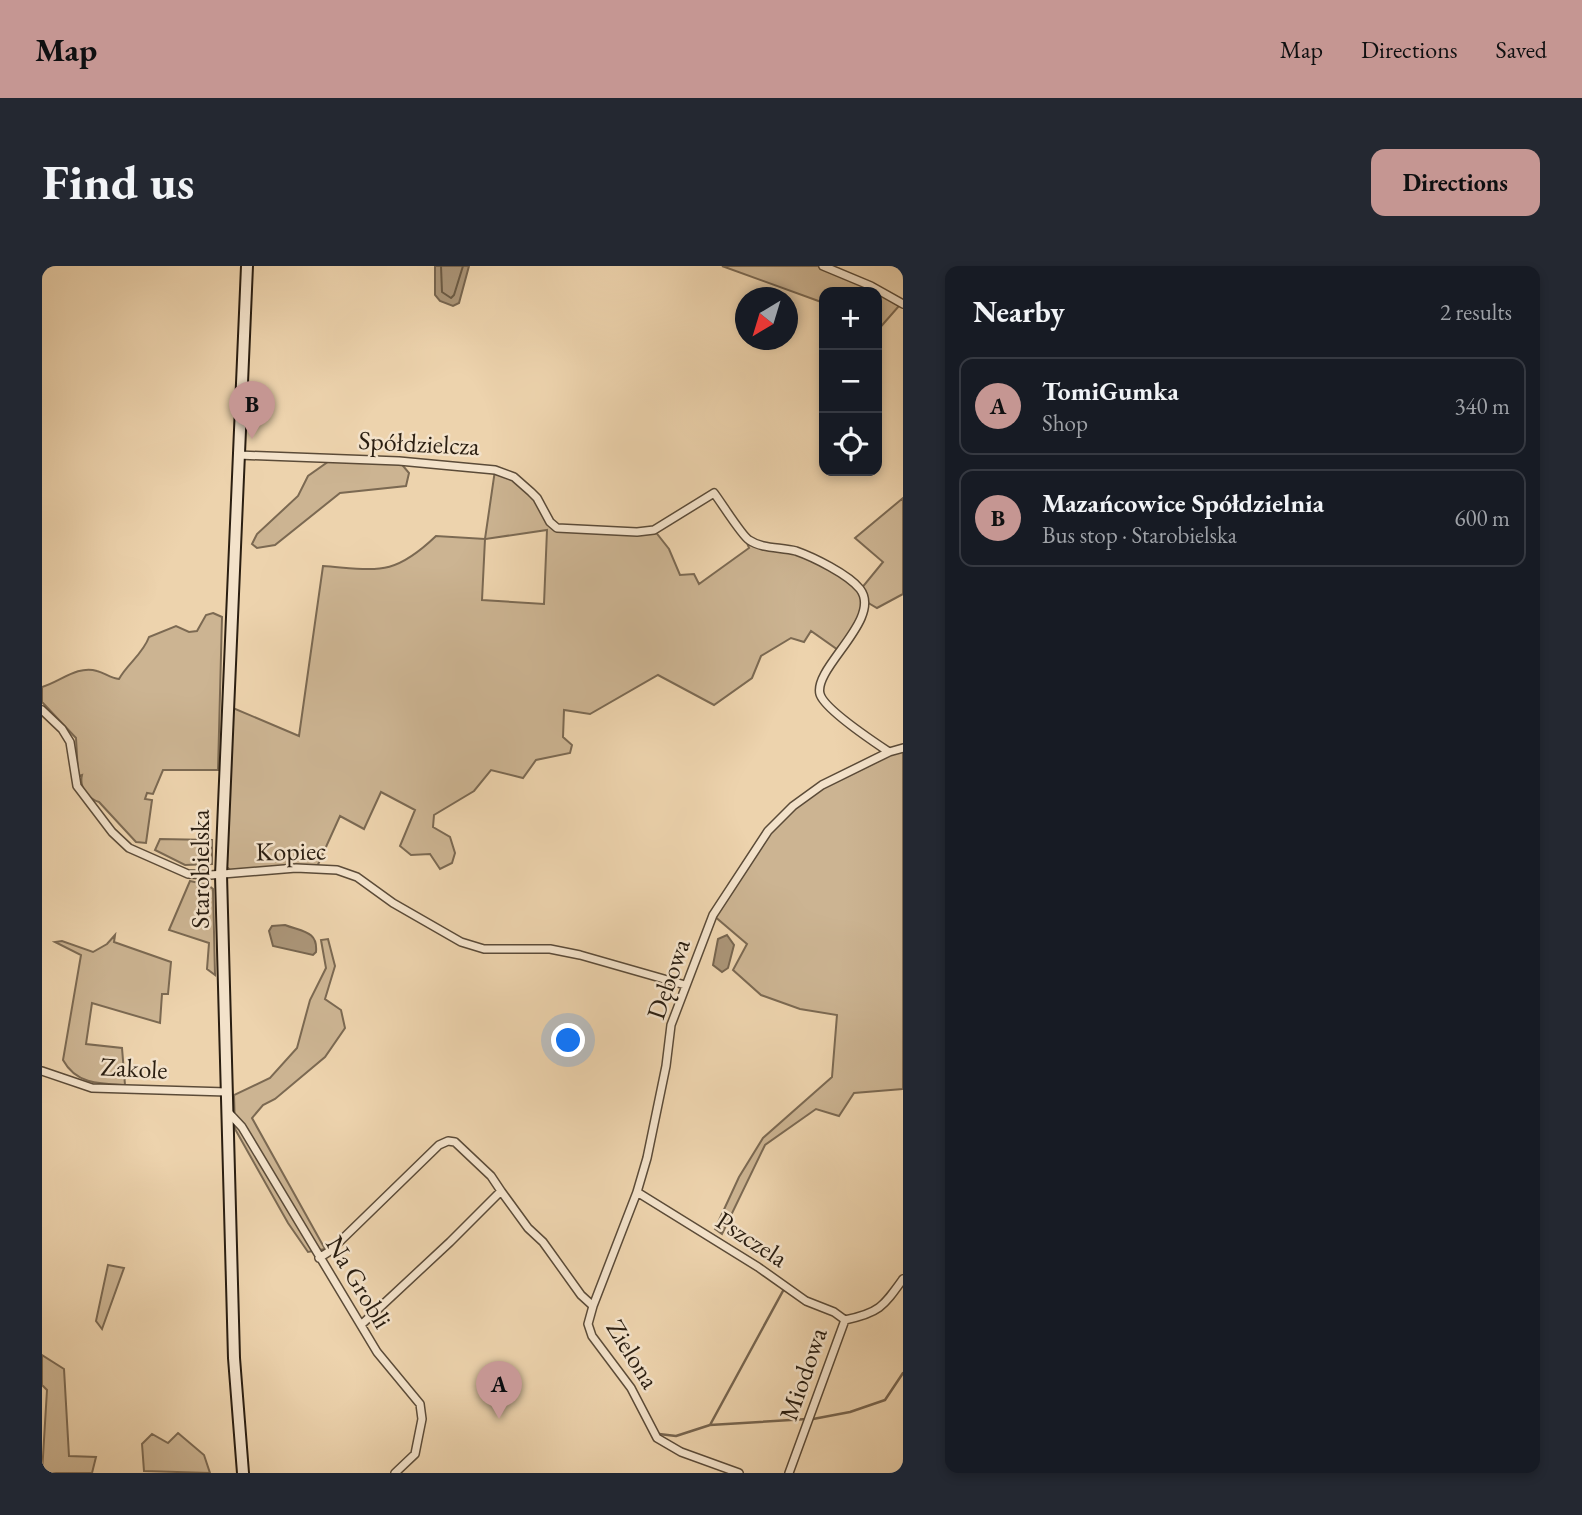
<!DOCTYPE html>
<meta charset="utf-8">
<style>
body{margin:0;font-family:"EB Garamond",serif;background:#242831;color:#f1f3f6}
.controls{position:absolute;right:21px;top:21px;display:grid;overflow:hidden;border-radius:14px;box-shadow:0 4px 10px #0003}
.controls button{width:63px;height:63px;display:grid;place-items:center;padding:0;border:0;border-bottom:2px solid #363941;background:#171b24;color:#f1f3f6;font:35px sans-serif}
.compass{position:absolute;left:693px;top:21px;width:63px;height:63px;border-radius:50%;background:#171b24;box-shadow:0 4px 10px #0003;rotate:218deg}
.you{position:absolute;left:527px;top:775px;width:24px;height:24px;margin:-18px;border:5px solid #fff;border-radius:50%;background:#1a73e8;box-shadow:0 0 0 10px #1a73e833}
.badge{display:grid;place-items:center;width:46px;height:46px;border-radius:50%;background:#c59692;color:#111;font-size:23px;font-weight:700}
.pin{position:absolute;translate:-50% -58px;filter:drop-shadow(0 2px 4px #0008)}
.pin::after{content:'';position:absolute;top:37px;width:24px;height:21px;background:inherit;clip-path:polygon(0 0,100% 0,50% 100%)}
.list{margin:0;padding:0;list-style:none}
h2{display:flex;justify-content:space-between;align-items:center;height:91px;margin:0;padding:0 28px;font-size:30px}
h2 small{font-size:23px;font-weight:400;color:#9ea1a6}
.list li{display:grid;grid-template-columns:46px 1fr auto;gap:21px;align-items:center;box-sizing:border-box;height:98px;margin:0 14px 14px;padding:0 14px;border:2px solid #363941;border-radius:14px}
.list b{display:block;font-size:26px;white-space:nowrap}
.list p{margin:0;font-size:23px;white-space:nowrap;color:#9ea1a6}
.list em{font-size:23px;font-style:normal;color:#9ea1a6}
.icon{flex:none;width:38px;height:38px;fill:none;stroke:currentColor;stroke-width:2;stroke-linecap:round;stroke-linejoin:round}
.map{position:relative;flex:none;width:861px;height:1207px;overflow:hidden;border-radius:14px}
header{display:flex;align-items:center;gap:42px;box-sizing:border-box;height:98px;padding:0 35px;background:#c59692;color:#111}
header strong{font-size:33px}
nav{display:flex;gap:38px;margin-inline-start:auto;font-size:24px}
.intro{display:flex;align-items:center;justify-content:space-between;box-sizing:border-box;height:168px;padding:0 42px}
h1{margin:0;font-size:49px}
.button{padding:18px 32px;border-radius:14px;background:#c59692;color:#111;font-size:24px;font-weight:700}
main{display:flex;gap:42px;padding:0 42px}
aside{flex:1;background:#171b24;border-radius:14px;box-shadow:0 4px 10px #0003}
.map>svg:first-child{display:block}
.green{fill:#ccb492;stroke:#7b6952;stroke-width:2;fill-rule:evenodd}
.water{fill:#ab9578;stroke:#77654f;stroke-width:2}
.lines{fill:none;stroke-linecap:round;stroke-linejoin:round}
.shore{stroke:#6a5a44;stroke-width:2}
.stream{stroke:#77654f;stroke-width:2.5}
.street-casing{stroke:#5b4b38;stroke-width:10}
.secondary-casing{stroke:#2a1e11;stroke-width:14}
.street{stroke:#f3e2ca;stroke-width:7}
.secondary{stroke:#f3e2ca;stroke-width:10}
.labels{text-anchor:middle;stroke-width:5;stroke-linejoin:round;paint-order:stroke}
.street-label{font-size:26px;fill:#2a1e11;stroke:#f3e2ca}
</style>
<header>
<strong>Map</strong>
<nav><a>Map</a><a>Directions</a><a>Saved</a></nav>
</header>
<div class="intro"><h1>Find us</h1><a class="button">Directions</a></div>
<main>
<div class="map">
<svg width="861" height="1207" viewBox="0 0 861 1207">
<rect width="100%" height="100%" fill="#edd3ad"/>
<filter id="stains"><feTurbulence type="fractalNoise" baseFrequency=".00286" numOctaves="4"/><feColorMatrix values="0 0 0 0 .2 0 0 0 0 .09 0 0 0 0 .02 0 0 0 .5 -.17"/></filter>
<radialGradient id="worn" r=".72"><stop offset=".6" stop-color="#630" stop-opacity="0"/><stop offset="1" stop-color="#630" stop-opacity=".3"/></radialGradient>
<path class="green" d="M 680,0 L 776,0 L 828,22 L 857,40 L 835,65 L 835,26 L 782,26 L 782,37 Z
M 290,193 L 357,195 L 367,207 L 364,220 L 298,227 L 233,279 L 215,282 L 210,278 L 215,268 L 256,230 L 266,210 Z
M 453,204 C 482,214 498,238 515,262 L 612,264 L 627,283 L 638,309 L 652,308 L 657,318 L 707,282 L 703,272 L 778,295 L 819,323 L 841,296 L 813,272 L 861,232 L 861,328 L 835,342 L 823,335 L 821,348 L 799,386 L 769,365 L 762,376 L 749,372 L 719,390 L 710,412 L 672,439 L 616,409 L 548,448 L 522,444 L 521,471 L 530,479 L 528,487 L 494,494 L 481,512 L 449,504 L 432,525 L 392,549 L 391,561 L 408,571 L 413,587 L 410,597 L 398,603 L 388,588 L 369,589 L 358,580 L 373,544 L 339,526 L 322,563 L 298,550 L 274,603 L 188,604 L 185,601 L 184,586 L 191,442 L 257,470 L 281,300 C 336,304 351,311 394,270 L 443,273 ZM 505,264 L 502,338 L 440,334 L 443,273 Z
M 171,347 L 180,351 L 176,504 L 121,504 L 111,528 L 105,527 L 103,533 L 110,534 L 104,577 L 94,576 L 57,536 C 46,533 37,521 40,509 L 37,510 L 36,508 L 34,472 L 0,436 L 0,421 C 18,416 35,399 55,405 C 63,407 68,412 77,413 C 85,398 101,388 107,371 L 134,360 L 147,366 L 155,365 L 164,349 Z
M 861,482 L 861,823 L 812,827 L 797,850 L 774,843 L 723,879 L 680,968 L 673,963 L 697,911 L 721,872 L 790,811 L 795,749 L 758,743 L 719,729 L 691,704 L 705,678 L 671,649 L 726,565 L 780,519 Z
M 118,573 L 170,574 L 170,598 L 143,599 L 113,584 Z
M 148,615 L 166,619 L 171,623 L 173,709 L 165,703 L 167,677 L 127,664 Z
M 73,669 L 72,676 L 129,696 L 126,728 L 120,728 L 118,757 L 50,737 L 44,778 L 80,782 L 83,819 C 57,818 34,818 21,794 L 39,689 L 13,676 L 20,675 L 51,686 L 65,678 Z
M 286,673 L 293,700 L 283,733 L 299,744 L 303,762 L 283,791 L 233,833 L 221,839 L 210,852 L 283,983 L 266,986 L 246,957 L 193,863 L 192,829 L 228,812 L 255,782 L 268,734 L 284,702 L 279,674 Z
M 66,999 L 82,1002 L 60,1063 L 54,1055 Z
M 0,1089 L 22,1103 L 27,1190 L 54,1191 L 50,1207 L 0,1207 L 5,1124 L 0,1119 Z
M 136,1167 L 162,1189 L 168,1207 L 102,1205 L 100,1178 L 110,1168 L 126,1177 Z"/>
<path class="water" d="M 393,0 L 427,0 L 417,37 L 411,40 L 398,35 L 393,29 Z
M 243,659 C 261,666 276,665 274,686 L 271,689 L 231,680 L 227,665 L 230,660 Z
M 685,669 L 692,679 L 686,702 L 680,706 L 671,699 L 676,673 Z"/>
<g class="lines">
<path class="shore" d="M 399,0 L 400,26 L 409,32 L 412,29 L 421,0"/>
<path class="stream" d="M 771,1153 L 808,1146 L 843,1134 L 861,1107
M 668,1159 L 742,1023
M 617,1168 L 634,1170 L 668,1159 L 765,1153"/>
<g class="street-casing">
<path id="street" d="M 781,0 L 829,20 L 861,38
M 196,189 L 357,195 L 453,204 L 472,211 L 489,226 L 495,232 L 508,256 L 515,262 L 595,266 L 612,264 L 672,227 C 679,236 700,270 707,274 C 720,283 739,281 754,285 C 771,291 806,308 818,323 C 841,353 771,402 778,428 C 782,443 832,476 847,486
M 0,444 L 20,463 L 28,476 L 35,520 L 70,566 L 87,582 L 146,608 L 169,609 L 254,602 L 295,604 L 315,611 L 351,637 L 419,676 L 442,683 L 508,683 L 538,689 L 643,719
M 0,805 L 50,822 L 185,826
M 186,846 L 200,861 L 335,1086 L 378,1138 L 380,1153 L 373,1188 L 353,1207
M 595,926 L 716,1001 L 764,1035 L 792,1046 L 803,1054
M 277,992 L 288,985 L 397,879 L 406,875 L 413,876 L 449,910 L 459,925
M 551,1040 L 595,926 L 605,892 L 624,800 L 629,759 L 671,649 L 726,565 L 751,540 L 780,519 L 847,486 L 861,482
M 320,1058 L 408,976 L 459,925 L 486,962 L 501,976 L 539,1029 L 551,1040 L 546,1058 L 550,1070 L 589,1122 L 615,1172 L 639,1186 L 697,1207
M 747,1207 L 803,1054 C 837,1047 841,1041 861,1013"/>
</g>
<g class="secondary-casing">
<path id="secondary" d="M 201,1207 L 192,1092 L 179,609 L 205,0"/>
</g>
<use href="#street" class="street"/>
<use href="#secondary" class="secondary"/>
</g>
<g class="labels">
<g class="street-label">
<text transform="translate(377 177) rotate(3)" y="9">Spółdzielcza</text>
<text transform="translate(249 585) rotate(-1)" y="9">Kopiec</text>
<text transform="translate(158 603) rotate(-90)" y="9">Starobielska</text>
<text transform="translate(626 713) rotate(-71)" y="9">Dębowa</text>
<text transform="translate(92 802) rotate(3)" y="9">Zakole</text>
<text transform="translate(710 973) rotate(33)" y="9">Pszczela</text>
<text transform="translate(317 1016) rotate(59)" y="9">Na Grobli</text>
<text transform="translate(591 1088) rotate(58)" y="9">Zielona</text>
<text transform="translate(761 1108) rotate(-71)" y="9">Miodowa</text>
</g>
</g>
<rect width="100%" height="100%" filter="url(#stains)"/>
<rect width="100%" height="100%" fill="url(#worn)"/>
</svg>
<div class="controls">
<button>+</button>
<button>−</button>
<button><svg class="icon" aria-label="locate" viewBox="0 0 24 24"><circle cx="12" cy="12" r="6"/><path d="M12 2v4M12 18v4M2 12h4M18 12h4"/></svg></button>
</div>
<svg class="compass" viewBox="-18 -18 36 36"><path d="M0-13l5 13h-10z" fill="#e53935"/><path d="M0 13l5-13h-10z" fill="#9ea1a6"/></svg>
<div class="you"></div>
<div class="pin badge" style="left:457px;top:1153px">A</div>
<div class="pin badge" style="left:210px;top:173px">B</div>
</div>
<aside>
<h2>Nearby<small>2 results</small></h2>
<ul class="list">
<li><span class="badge">A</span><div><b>TomiGumka</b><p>Shop</p></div><em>340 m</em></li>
<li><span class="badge">B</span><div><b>Mazańcowice Spółdzielnia</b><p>Bus stop · Starobielska</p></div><em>600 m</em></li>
</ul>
</aside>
</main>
